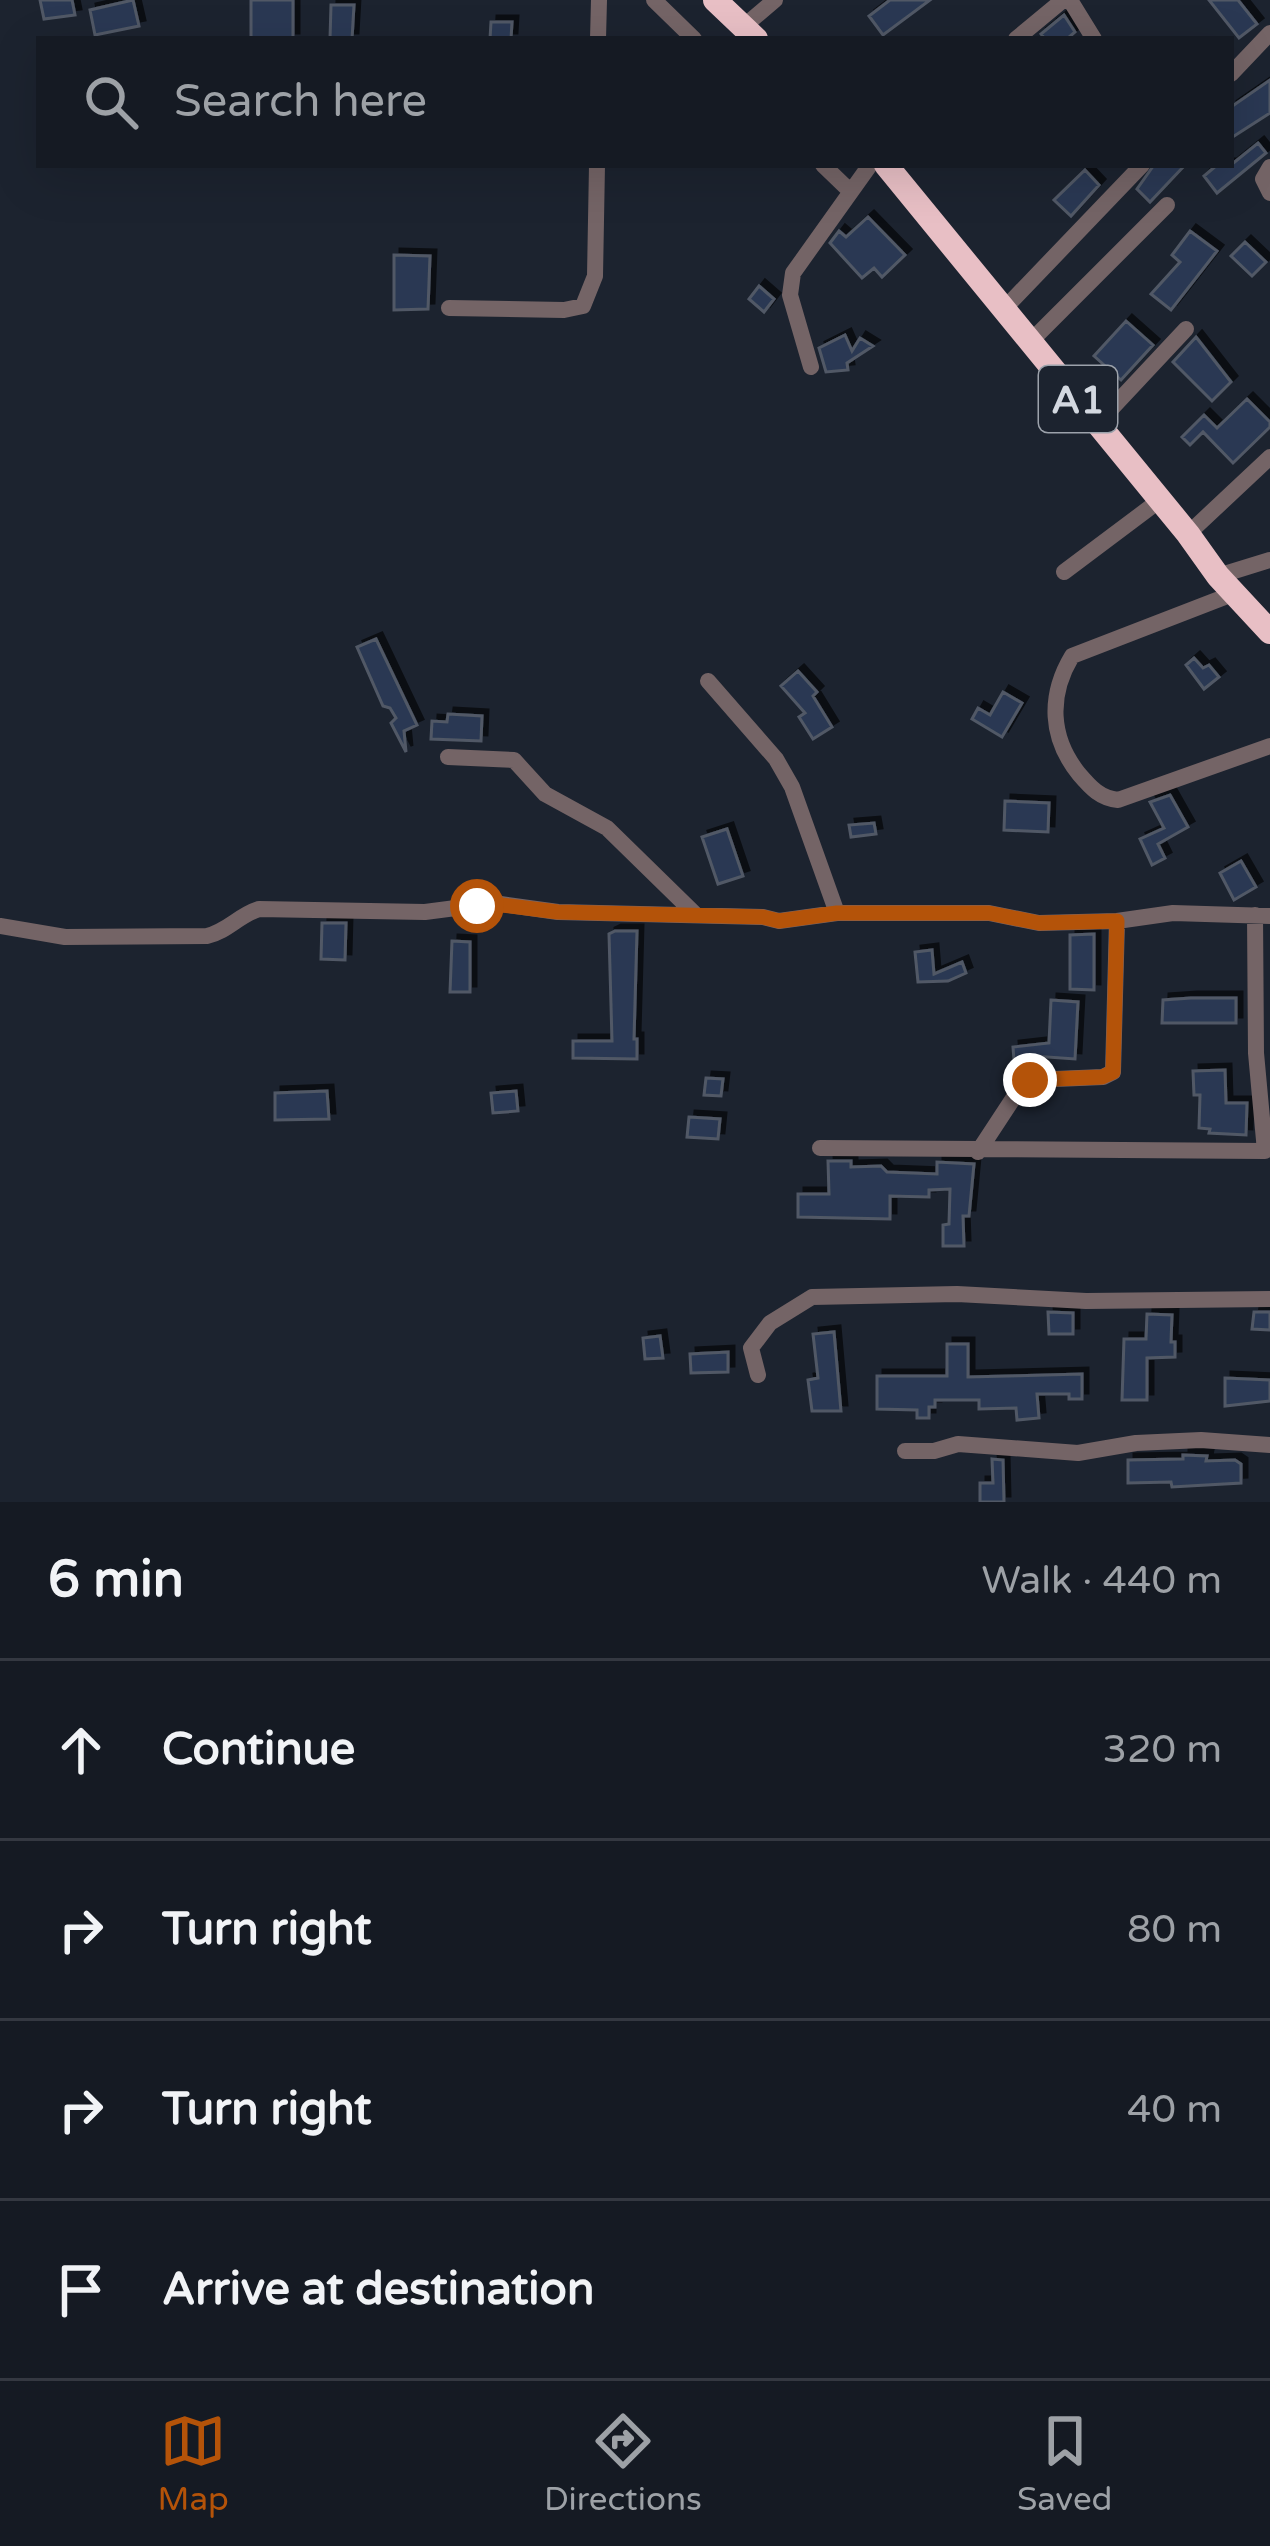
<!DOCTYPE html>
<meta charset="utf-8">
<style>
body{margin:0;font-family:"Varela Round",sans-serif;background:#222730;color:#f1f3f6}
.stop{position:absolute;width:36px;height:36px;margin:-27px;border:9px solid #b45309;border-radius:50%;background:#fff}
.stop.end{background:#b45309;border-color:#fff;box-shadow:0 3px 12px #0008}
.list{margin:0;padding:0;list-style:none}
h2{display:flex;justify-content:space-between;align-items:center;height:156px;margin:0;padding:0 48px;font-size:51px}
h2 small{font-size:39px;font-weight:400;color:#9da1a6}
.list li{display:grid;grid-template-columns:78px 1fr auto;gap:36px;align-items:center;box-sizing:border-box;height:180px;padding:0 48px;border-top:3px solid #343841}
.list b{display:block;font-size:45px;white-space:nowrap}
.list em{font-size:39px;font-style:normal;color:#9da1a6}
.icon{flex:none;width:66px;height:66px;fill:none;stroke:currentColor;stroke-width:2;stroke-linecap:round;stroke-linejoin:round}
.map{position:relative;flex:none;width:1270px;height:1502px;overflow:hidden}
.search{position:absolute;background:#151a23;box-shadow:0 12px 48px #0002;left:36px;right:36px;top:36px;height:132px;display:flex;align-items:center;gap:30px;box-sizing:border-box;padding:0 42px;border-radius:0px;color:#9da1a6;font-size:45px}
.sheet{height:876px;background:#151a23}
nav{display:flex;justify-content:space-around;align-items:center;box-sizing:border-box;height:168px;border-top:3px solid #343841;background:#151a23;font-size:33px;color:#9da1a6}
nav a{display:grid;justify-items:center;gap:6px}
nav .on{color:#b45309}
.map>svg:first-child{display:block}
.building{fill:#2a3952;stroke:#515966;stroke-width:3;filter:url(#shadow)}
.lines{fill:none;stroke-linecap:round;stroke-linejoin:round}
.minor{stroke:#746466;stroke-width:16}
.highway{stroke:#e8bfc5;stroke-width:24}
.route{stroke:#b45309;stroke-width:15}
.labels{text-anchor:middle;stroke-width:10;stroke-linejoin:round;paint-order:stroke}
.shield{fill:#1c232f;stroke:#9ca2ab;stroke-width:3}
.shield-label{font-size:39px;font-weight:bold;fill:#d3d8e0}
</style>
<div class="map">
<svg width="1270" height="1502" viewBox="0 0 1270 1502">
<defs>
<filter id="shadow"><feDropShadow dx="6" dy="-6" stdDeviation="0" flood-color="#0009"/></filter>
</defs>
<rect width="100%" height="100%" fill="#1c232f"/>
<path class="building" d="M 40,0 L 72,0 L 75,15 L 44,19 Z
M 133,0 L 139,26 L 95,35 L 90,10 Z
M 251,0 L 293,0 L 293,39 L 251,39 Z
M 890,0 L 930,0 L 883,35 L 869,16 Z
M 1209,0 L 1238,0 L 1257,24 L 1239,38 Z
M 331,5 L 354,5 L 352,39 L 330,39 Z
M 1064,15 L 1075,32 L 1067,39 L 1045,39 L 1041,34 Z
M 491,22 L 512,22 L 511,39 L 490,39 Z
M 1270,80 L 1270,113 L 1231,138 L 1231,107 Z
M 1258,143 L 1266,153 L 1217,193 L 1204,176 L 1217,165 L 1231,165 Z
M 1154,165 L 1185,165 L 1150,202 L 1137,189 Z
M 1085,170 L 1099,185 L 1071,216 L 1054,200 Z
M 868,217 L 905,255 L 882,277 L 874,268 L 862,278 L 830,243 L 839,231 L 846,237 Z
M 1190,231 L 1217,251 L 1171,310 L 1151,294 L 1180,262 L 1172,255 Z
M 1245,242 L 1266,262 L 1252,276 L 1231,256 Z
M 394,255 L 430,256 L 428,309 L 394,310 Z
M 759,286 L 774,299 L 764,312 L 749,299 Z
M 1126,321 L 1153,345 L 1121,380 L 1094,356 Z
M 845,335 L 852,351 L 860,338 L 873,346 L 847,363 L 848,370 L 826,372 L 819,348 Z
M 1196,337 L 1231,382 L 1212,401 L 1173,362 Z
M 1247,399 L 1270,422 L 1270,427 L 1233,463 L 1203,432 L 1190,445 L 1182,437 L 1204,415 L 1217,428 Z
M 376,639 L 417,725 L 404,731 L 406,752 L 391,723 L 396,718 L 390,708 L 383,706 L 357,647 Z
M 1194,658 L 1203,668 L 1209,665 L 1219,677 L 1204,689 L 1186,665 Z
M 798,671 L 817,692 L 813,696 L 832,727 L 813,739 L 799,717 L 805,713 L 781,686 Z
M 1003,692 L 1022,703 L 1002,737 L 972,719 L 978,708 L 990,715 Z
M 448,714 L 482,716 L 481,741 L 431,739 L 432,721 L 447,722 Z
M 1170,795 L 1188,827 L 1158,844 L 1165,858 L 1152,865 L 1140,839 L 1164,828 L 1150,802 Z
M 1005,801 L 1049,803 L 1048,832 L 1004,830 Z
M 874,823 L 876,834 L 851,837 L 849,825 Z
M 727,829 L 743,876 L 718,884 L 702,837 Z
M 1241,861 L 1256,887 L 1234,900 L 1220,873 Z
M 322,923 L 346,923 L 345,960 L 321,959 Z
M 615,931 L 637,931 L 634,1039 L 637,1039 L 637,1059 L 573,1058 L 573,1041 L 612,1041 L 609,934 Z
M 1094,934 L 1094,990 L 1070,989 L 1070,935 Z
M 452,941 L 470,942 L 470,992 L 450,992 Z
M 932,950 L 934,974 L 962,962 L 966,973 L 948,981 L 918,982 L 915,952 Z
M 1191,998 L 1236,998 L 1236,1023 L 1162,1023 L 1163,1000 Z
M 1051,1000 L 1078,1002 L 1075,1059 L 1033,1056 L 1014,1060 L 1013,1047 L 1049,1043 Z
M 1225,1070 L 1226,1103 L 1247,1103 L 1246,1135 L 1209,1133 L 1210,1129 L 1199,1128 L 1200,1095 L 1194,1095 L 1193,1071 Z
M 706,1078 L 723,1079 L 721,1096 L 704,1095 Z
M 327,1091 L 329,1119 L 275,1120 L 275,1093 Z
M 516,1091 L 518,1111 L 493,1113 L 491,1093 Z
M 689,1117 L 720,1119 L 718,1139 L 687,1137 Z
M 828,1161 L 851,1161 L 851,1167 L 881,1166 L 887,1172 L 937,1174 L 937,1162 L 974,1164 L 969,1216 L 963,1216 L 964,1246 L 943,1246 L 943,1225 L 949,1224 L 950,1189 L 929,1190 L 929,1197 L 890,1196 L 890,1219 L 798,1217 L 798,1194 L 829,1194 Z
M 1048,1312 L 1073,1313 L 1073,1334 L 1049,1334 Z
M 1254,1312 L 1270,1312 L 1270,1330 L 1252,1329 Z
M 1147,1314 L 1172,1315 L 1171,1342 L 1175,1342 L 1175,1357 L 1147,1358 L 1147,1400 L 1122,1400 L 1124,1339 L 1146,1339 Z
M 834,1332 L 841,1411 L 812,1411 L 808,1380 L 818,1378 L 813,1334 Z
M 660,1336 L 663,1358 L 645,1359 L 643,1338 Z
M 947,1344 L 968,1344 L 968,1377 L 1082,1374 L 1082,1399 L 1069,1399 L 1069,1394 L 1037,1394 L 1039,1418 L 1017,1420 L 1016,1408 L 979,1409 L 979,1400 L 935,1400 L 935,1407 L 929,1407 L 929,1418 L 917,1418 L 917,1410 L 877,1409 L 877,1376 L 947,1376 Z
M 728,1352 L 728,1372 L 691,1373 L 690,1354 Z
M 1225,1378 L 1270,1380 L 1270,1401 L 1225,1406 Z
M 1183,1455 L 1207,1456 L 1206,1461 L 1235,1460 L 1241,1464 L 1241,1483 L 1172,1487 L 1171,1482 L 1128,1483 L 1128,1460 L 1183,1459 Z
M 992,1459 L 1003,1460 L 1004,1502 L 980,1502 L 980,1483 L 993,1483 Z"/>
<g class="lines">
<path class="minor" d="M 654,0 L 694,39
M 1070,0 L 1094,39
M 743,27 L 775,0
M 598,39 L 599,0
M 1016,39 L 1063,0
M 1231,74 L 1270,33
M 823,165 L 851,192
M 1270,167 L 1263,179 L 1270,193
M 449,308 L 564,310 L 583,306 L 595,276 L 597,165
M 1005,308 L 1142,165
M 1031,341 L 1167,205
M 811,367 L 790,295 L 793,273 L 870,165
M 1098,423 L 1186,329
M 1188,534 L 1270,457
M 1064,572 L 1160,500
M 1218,576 L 1270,560
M 1235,593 L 1072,656 C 1048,696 1050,738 1079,774 C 1091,788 1100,798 1118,800 L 1270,746
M 708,681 L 776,759 L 792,787 L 837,913
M 448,757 L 514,760 L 545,794 L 607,828 L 696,915
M 0,926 L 65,937 L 207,936 C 228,931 239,915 259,909 L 425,912 L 494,903 L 558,912 L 763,917 L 779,921 L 837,913 L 989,913 L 1039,923 L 1117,921 L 1173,913 L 1270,916
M 820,1148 L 1265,1151 L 1256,1053 L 1255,915
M 978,1152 L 1020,1088 L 1031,1080 L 1103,1077 L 1113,1072 L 1117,921
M 758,1375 L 751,1348 L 770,1323 L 812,1297 L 957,1294 L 1086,1301 L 1270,1299
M 905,1451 L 934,1451 L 958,1444 L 1078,1453 L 1136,1443 L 1201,1440 L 1270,1445"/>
<path class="highway" d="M 715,0 L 756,39
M 886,165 L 1188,534 L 1218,576 L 1270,632"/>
</g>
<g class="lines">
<path class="route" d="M 477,906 L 494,904 L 558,912 L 763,917 L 779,921 L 837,913 L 989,913 L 1039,923 L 1117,921 L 1113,1072 L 1102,1077 L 1030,1080"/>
</g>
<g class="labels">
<rect class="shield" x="1039" y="366" width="78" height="66" rx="9"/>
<g class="shield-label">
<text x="1078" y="413">A1</text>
</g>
</g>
</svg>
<div class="stop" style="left:477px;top:906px"></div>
<div class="stop end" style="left:1030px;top:1080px"></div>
<div class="search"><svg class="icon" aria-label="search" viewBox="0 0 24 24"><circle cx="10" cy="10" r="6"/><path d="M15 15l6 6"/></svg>Search here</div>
</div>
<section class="sheet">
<h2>6 min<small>Walk · 440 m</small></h2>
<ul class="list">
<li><svg class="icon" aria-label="ahead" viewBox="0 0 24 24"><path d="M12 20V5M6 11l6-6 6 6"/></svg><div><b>Continue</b></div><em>320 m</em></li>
<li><svg class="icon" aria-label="right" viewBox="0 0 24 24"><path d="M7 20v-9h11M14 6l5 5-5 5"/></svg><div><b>Turn right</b></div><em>80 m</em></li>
<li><svg class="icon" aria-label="right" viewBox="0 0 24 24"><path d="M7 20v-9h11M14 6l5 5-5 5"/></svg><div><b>Turn right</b></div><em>40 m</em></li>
<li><svg class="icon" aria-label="arrive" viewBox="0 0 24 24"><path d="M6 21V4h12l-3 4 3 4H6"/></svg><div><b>Arrive at destination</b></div></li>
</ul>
</section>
<nav>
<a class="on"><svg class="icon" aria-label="map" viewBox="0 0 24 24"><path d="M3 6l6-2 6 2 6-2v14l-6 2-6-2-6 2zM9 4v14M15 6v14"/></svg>Map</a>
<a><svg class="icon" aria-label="directions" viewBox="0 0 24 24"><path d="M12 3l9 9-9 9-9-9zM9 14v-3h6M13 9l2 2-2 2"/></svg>Directions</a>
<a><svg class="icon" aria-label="saved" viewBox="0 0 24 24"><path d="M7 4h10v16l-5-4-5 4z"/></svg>Saved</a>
</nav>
